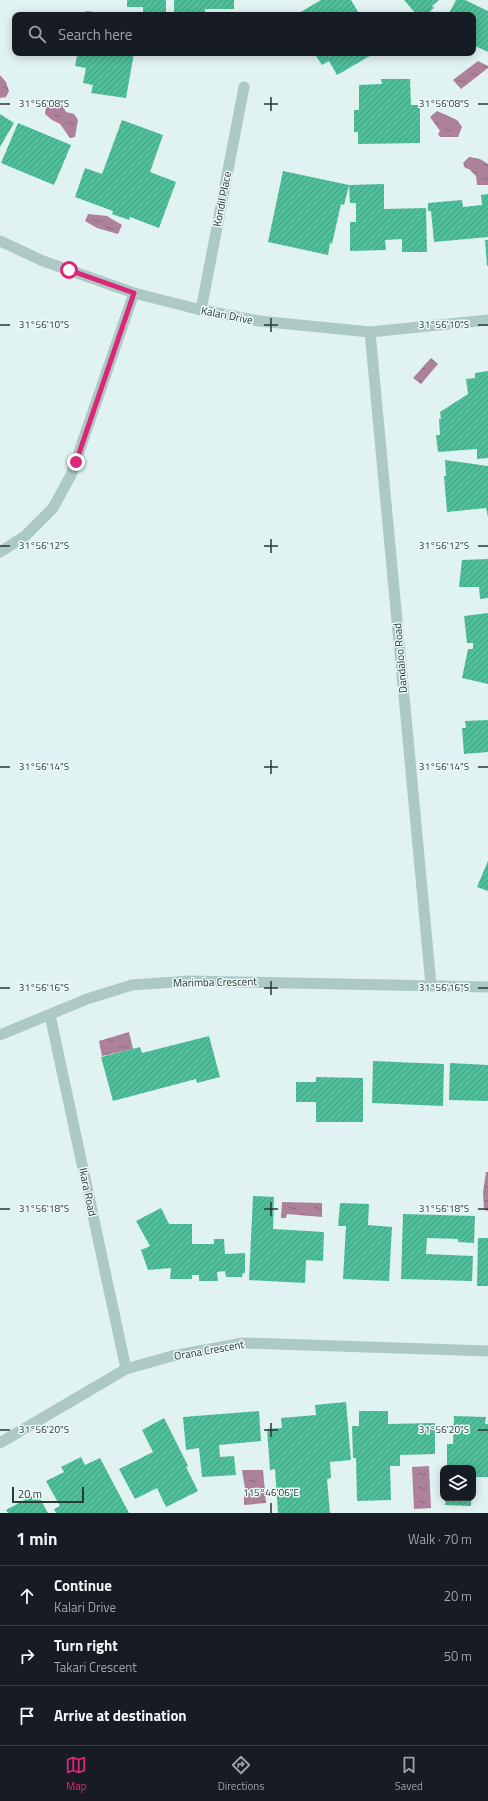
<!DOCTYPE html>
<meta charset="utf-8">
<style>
body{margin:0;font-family:"Titillium Web",sans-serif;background:#242831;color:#f1f3f6}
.controls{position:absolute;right:12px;bottom:12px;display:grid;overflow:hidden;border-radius:8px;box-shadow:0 2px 10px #0003}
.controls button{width:36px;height:36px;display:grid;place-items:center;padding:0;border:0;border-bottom:1px solid #363941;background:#171b24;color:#f1f3f6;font:20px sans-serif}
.scale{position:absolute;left:12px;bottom:10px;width:72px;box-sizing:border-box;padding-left:4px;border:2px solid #2b3834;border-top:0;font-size:11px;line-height:14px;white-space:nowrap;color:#2b3834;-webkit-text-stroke:3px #ecf9f9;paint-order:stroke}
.stop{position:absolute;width:12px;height:12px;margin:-9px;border:3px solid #db2777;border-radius:50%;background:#fff}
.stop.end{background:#db2777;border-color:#fff;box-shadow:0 1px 4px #0008}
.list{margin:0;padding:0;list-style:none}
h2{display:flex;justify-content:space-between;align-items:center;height:52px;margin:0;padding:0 16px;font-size:17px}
h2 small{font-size:13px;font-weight:400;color:#9ea1a6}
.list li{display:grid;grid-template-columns:26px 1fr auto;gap:12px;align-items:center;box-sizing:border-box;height:60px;padding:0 16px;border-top:1px solid #363941}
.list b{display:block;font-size:15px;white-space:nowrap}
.list p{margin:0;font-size:13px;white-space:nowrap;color:#9ea1a6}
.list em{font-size:13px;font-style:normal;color:#9ea1a6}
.icon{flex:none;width:22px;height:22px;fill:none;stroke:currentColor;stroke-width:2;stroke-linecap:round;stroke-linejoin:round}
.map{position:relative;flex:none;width:488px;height:1513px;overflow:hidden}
.search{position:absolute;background:#171b24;box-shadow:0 2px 10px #0003;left:12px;right:12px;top:12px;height:44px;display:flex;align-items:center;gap:10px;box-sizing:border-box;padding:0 14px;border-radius:8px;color:#9ea1a6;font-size:15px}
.sheet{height:232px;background:#171b24}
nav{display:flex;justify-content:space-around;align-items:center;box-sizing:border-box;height:56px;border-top:1px solid #363941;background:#171b24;font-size:11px;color:#9ea1a6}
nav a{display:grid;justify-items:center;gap:2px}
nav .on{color:#db2777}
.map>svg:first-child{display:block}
.water{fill:url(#water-ripples)}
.building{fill:url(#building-hatch)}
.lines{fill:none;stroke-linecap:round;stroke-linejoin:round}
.minor{stroke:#acc9c6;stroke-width:11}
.route{stroke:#db2777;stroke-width:5}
.ticks{fill:none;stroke:#2b3834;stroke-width:1.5}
.labels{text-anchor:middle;stroke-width:3;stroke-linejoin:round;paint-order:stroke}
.street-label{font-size:11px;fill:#2b3834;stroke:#ecf9f9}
.ticks-label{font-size:10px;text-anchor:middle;fill:#2b3834;stroke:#ecf9f9;stroke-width:3;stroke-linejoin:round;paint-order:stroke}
</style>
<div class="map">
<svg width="488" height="1513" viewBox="0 0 488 1513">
<defs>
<pattern id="water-ripples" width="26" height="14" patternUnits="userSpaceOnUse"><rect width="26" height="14" fill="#ad8199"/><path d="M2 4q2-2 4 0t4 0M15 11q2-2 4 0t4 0" fill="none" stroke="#8d6b7e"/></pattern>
<pattern id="building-hatch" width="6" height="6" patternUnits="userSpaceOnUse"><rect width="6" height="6" fill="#52be99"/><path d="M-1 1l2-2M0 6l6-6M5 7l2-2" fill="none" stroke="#449b7e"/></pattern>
</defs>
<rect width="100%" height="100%" fill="#e0f2f1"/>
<path class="water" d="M 478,61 L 488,66 L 488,68 L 461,89 L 453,80 Z
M 0,75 L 6,82 L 9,91 L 6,97 L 0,98 Z
M 55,99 L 61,103 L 66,112 L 74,114 L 78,120 L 75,137 L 70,138 L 60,124 L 52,120 L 45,114 C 45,107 49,103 55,99 Z
M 437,111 L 457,120 L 462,127 L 458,137 L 440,137 L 438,134 L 440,131 L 430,117 Z
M 469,157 L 480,159 L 488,164 L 488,185 L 477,185 L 476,176 L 469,169 L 465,168 L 463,163 Z
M 88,214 L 107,216 L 122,225 L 118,234 L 97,228 L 85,221 Z
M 431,358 L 438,364 L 421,384 L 413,378 Z
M 129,1032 L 133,1049 L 102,1056 L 99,1041 Z
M 486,1172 L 488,1172 L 488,1211 L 484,1210 L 483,1192 Z
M 282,1202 L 322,1203 L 322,1217 L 287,1214 L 286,1218 L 281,1218 Z
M 429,1466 L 431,1508 L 414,1509 L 412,1467 Z
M 242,1470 L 263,1470 L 266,1503 L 244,1505 L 244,1496 L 246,1494 Z"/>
<path class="building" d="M 127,0 L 166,0 L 166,14 L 143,14 L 143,7 L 127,7 Z
M 174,0 L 234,0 L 234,9 L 205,9 L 205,15 L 174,15 Z
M 321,0 L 351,0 L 360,15 L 301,15 L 299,13 Z
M 404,0 L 439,0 L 432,6 L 434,8 L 426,15 L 417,15 Z
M 456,0 L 465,0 L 488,11 L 488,52 L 473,45 L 473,15 L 448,15 Z
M 86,11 L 108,14 L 108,15 L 86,15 Z
M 71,53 L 134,53 L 126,98 L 91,93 L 93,85 L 83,83 L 86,68 L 75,66 L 77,56 L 71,54 Z
M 314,53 L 375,53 L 337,75 L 329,61 L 322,65 Z
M 381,79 L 410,79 L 411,105 L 420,105 L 420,143 L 358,144 L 358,132 L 354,132 L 354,110 L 359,110 L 359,85 L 382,84 Z
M 0,114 L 14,123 L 0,147 Z
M 122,120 L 163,135 L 150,172 L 176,182 L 159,228 L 130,217 L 129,220 L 112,214 L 113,211 L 75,197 L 85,168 L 102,174 Z
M 18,123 L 71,145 L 54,185 L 1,163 Z
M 283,171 L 349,185 L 344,205 L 341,204 L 332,244 L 330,243 L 328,255 L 268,242 Z
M 384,184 L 384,209 L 426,208 L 427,252 L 402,252 L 402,239 L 385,240 L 386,250 L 350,251 L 350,222 L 356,222 L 356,203 L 350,203 L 349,185 Z
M 488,194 L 488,237 L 434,242 L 431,211 L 428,211 L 428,203 L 462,200 L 463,207 L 482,205 L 481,195 Z
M 485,240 L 488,240 L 488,266 L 487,266 Z
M 488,371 L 488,458 L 477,459 L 477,449 L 438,452 L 436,435 L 440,435 L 439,419 L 441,419 L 440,412 L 468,394 L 466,379 L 475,378 L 475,373 Z
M 445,460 L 488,466 L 488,517 L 486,508 L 447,512 L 444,476 L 446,476 Z
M 488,559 L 488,598 L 480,599 L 479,587 L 459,587 L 462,560 Z
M 488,613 L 488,684 L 462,678 L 468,649 L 473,649 L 473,643 L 467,643 L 464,616 Z
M 488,720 L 488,752 L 464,754 L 462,728 L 466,728 L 465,721 Z
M 488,861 L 488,891 L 477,887 Z
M 209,1036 L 220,1077 L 197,1083 L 196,1079 L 113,1101 L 101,1057 L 140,1047 L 142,1053 Z
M 373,1061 L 444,1064 L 443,1106 L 372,1103 Z
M 450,1063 L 488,1065 L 488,1101 L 449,1100 Z
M 316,1077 L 363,1078 L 363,1122 L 316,1122 L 316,1102 L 296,1102 L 296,1082 L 316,1082 Z
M 253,1196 L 274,1197 L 273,1229 L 324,1232 L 323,1261 L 306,1260 L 305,1283 L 249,1280 Z
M 340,1203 L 369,1204 L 368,1225 L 392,1227 L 389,1281 L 343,1279 L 346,1226 L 338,1226 Z
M 161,1208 L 169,1224 L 192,1224 L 192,1244 L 214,1244 L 214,1239 L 224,1239 L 225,1254 L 245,1253 L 245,1273 L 243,1273 L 242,1277 L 226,1277 L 225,1271 L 217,1272 L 218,1281 L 199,1281 L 199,1275 L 192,1275 L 192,1279 L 170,1279 L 171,1268 L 148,1270 L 141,1250 L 150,1246 L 136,1221 Z
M 403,1214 L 475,1216 L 474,1243 L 458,1242 L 458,1239 L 427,1238 L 426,1254 L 473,1256 L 472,1281 L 401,1279 Z
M 478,1238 L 488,1238 L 488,1286 L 477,1286 Z
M 346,1402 L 351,1460 L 330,1462 L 331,1478 L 327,1479 L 330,1513 L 278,1513 L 275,1469 L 270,1470 L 267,1429 L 282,1428 L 281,1418 L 316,1415 L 315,1405 Z
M 259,1411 L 261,1441 L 219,1445 L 220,1457 L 234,1456 L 236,1475 L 202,1477 L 199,1448 L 186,1450 L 183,1417 Z
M 359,1411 L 388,1411 L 388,1424 L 435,1423 L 435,1454 L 400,1455 L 400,1466 L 390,1466 L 391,1500 L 357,1501 L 356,1458 L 353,1458 L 352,1426 L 359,1426 Z
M 454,1416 L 486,1417 L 485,1424 L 488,1424 L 488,1477 L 476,1477 L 475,1495 L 473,1495 L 473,1468 L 447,1468 L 447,1444 L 453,1444 Z
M 164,1418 L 188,1466 L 186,1467 L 198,1491 L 166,1507 L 157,1488 L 135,1499 L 119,1469 L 153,1452 L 142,1430 Z
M 81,1457 L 85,1465 L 100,1458 L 129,1513 L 56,1513 L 54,1509 L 60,1506 L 46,1481 L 64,1472 L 61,1467 Z
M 37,1493 L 48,1513 L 8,1513 L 6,1510 Z
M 446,1498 L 471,1498 L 471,1506 L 445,1505 Z"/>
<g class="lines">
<path class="minor" d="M 0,241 L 43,261 L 134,293 L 201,310 L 259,321 L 370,332 L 488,320
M 201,310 L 244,87
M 370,332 L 431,985
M 0,552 L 25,536 L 53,508 L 71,475 L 134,293
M 50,1015 L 126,1369
M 0,1035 L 87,999 L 132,985 L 189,981 L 488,987
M 0,1443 L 126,1369 L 172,1356 L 243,1343 L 488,1351"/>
</g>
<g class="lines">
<path class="route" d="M 69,270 L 134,293 L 76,462"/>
</g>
<path class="ticks" d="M 271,97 L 271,111M 0,104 L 10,104M 264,104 L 278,104M 478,104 L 488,104M 271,318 L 271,332M 0,325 L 10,325M 264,325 L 278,325M 478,325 L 488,325M 271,539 L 271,553M 0,546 L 10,546M 264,546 L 278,546M 478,546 L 488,546M 271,760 L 271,774M 0,767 L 10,767M 264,767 L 278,767M 478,767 L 488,767M 271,981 L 271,995M 0,988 L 10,988M 264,988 L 278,988M 478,988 L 488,988M 271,1202 L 271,1216M 0,1209 L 10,1209M 264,1209 L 278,1209M 478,1209 L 488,1209M 271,1423 L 271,1437M 0,1430 L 10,1430M 264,1430 L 278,1430M 478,1430 L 488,1430M 271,1503 L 271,1513"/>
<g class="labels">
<g class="street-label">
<text transform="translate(222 199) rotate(-79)" y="4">Kondil Place</text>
<text transform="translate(227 315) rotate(11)" y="4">Kalari Drive</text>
<text transform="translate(400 658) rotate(-95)" y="4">Dandaloo Road</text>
<text transform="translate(215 982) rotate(-1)" y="4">Marimba Crescent</text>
<text transform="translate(88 1192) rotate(78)" y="4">Ikara Road</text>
<text transform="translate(209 1350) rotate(-10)" y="4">Orana Crescent</text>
</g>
</g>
<g class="ticks-label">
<text x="44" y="107">31°56'08"S</text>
<text x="444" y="107">31°56'08"S</text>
<text x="44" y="328">31°56'10"S</text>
<text x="444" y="328">31°56'10"S</text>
<text x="44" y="549">31°56'12"S</text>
<text x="444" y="549">31°56'12"S</text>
<text x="44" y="770">31°56'14"S</text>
<text x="444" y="770">31°56'14"S</text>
<text x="44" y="991">31°56'16"S</text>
<text x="444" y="991">31°56'16"S</text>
<text x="44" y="1212">31°56'18"S</text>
<text x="444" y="1212">31°56'18"S</text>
<text x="44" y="1433">31°56'20"S</text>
<text x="444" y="1433">31°56'20"S</text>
<text x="271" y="1496">115°46'06"E</text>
</g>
</svg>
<div class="controls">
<button><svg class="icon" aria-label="layers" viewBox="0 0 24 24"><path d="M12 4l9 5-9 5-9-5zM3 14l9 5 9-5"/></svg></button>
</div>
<div class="scale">20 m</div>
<div class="stop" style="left:69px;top:270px"></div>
<div class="stop end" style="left:76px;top:462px"></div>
<div class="search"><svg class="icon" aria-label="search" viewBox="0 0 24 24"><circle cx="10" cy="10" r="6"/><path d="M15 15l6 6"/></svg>Search here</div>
</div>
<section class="sheet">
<h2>1 min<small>Walk · 70 m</small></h2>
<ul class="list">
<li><svg class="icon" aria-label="ahead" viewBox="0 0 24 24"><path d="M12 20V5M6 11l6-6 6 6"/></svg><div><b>Continue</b><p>Kalari Drive</p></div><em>20 m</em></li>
<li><svg class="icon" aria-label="right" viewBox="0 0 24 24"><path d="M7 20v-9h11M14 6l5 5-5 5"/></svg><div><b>Turn right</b><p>Takari Crescent</p></div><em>50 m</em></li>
<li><svg class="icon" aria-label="arrive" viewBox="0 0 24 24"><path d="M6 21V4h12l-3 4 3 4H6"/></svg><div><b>Arrive at destination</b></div></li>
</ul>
</section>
<nav>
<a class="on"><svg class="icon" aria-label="map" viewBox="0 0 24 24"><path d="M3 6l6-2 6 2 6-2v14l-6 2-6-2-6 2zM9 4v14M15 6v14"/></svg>Map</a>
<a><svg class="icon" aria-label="directions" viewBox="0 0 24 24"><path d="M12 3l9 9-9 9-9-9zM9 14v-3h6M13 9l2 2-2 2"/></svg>Directions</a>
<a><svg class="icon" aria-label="saved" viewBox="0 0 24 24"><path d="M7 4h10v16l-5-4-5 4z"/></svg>Saved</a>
</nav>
